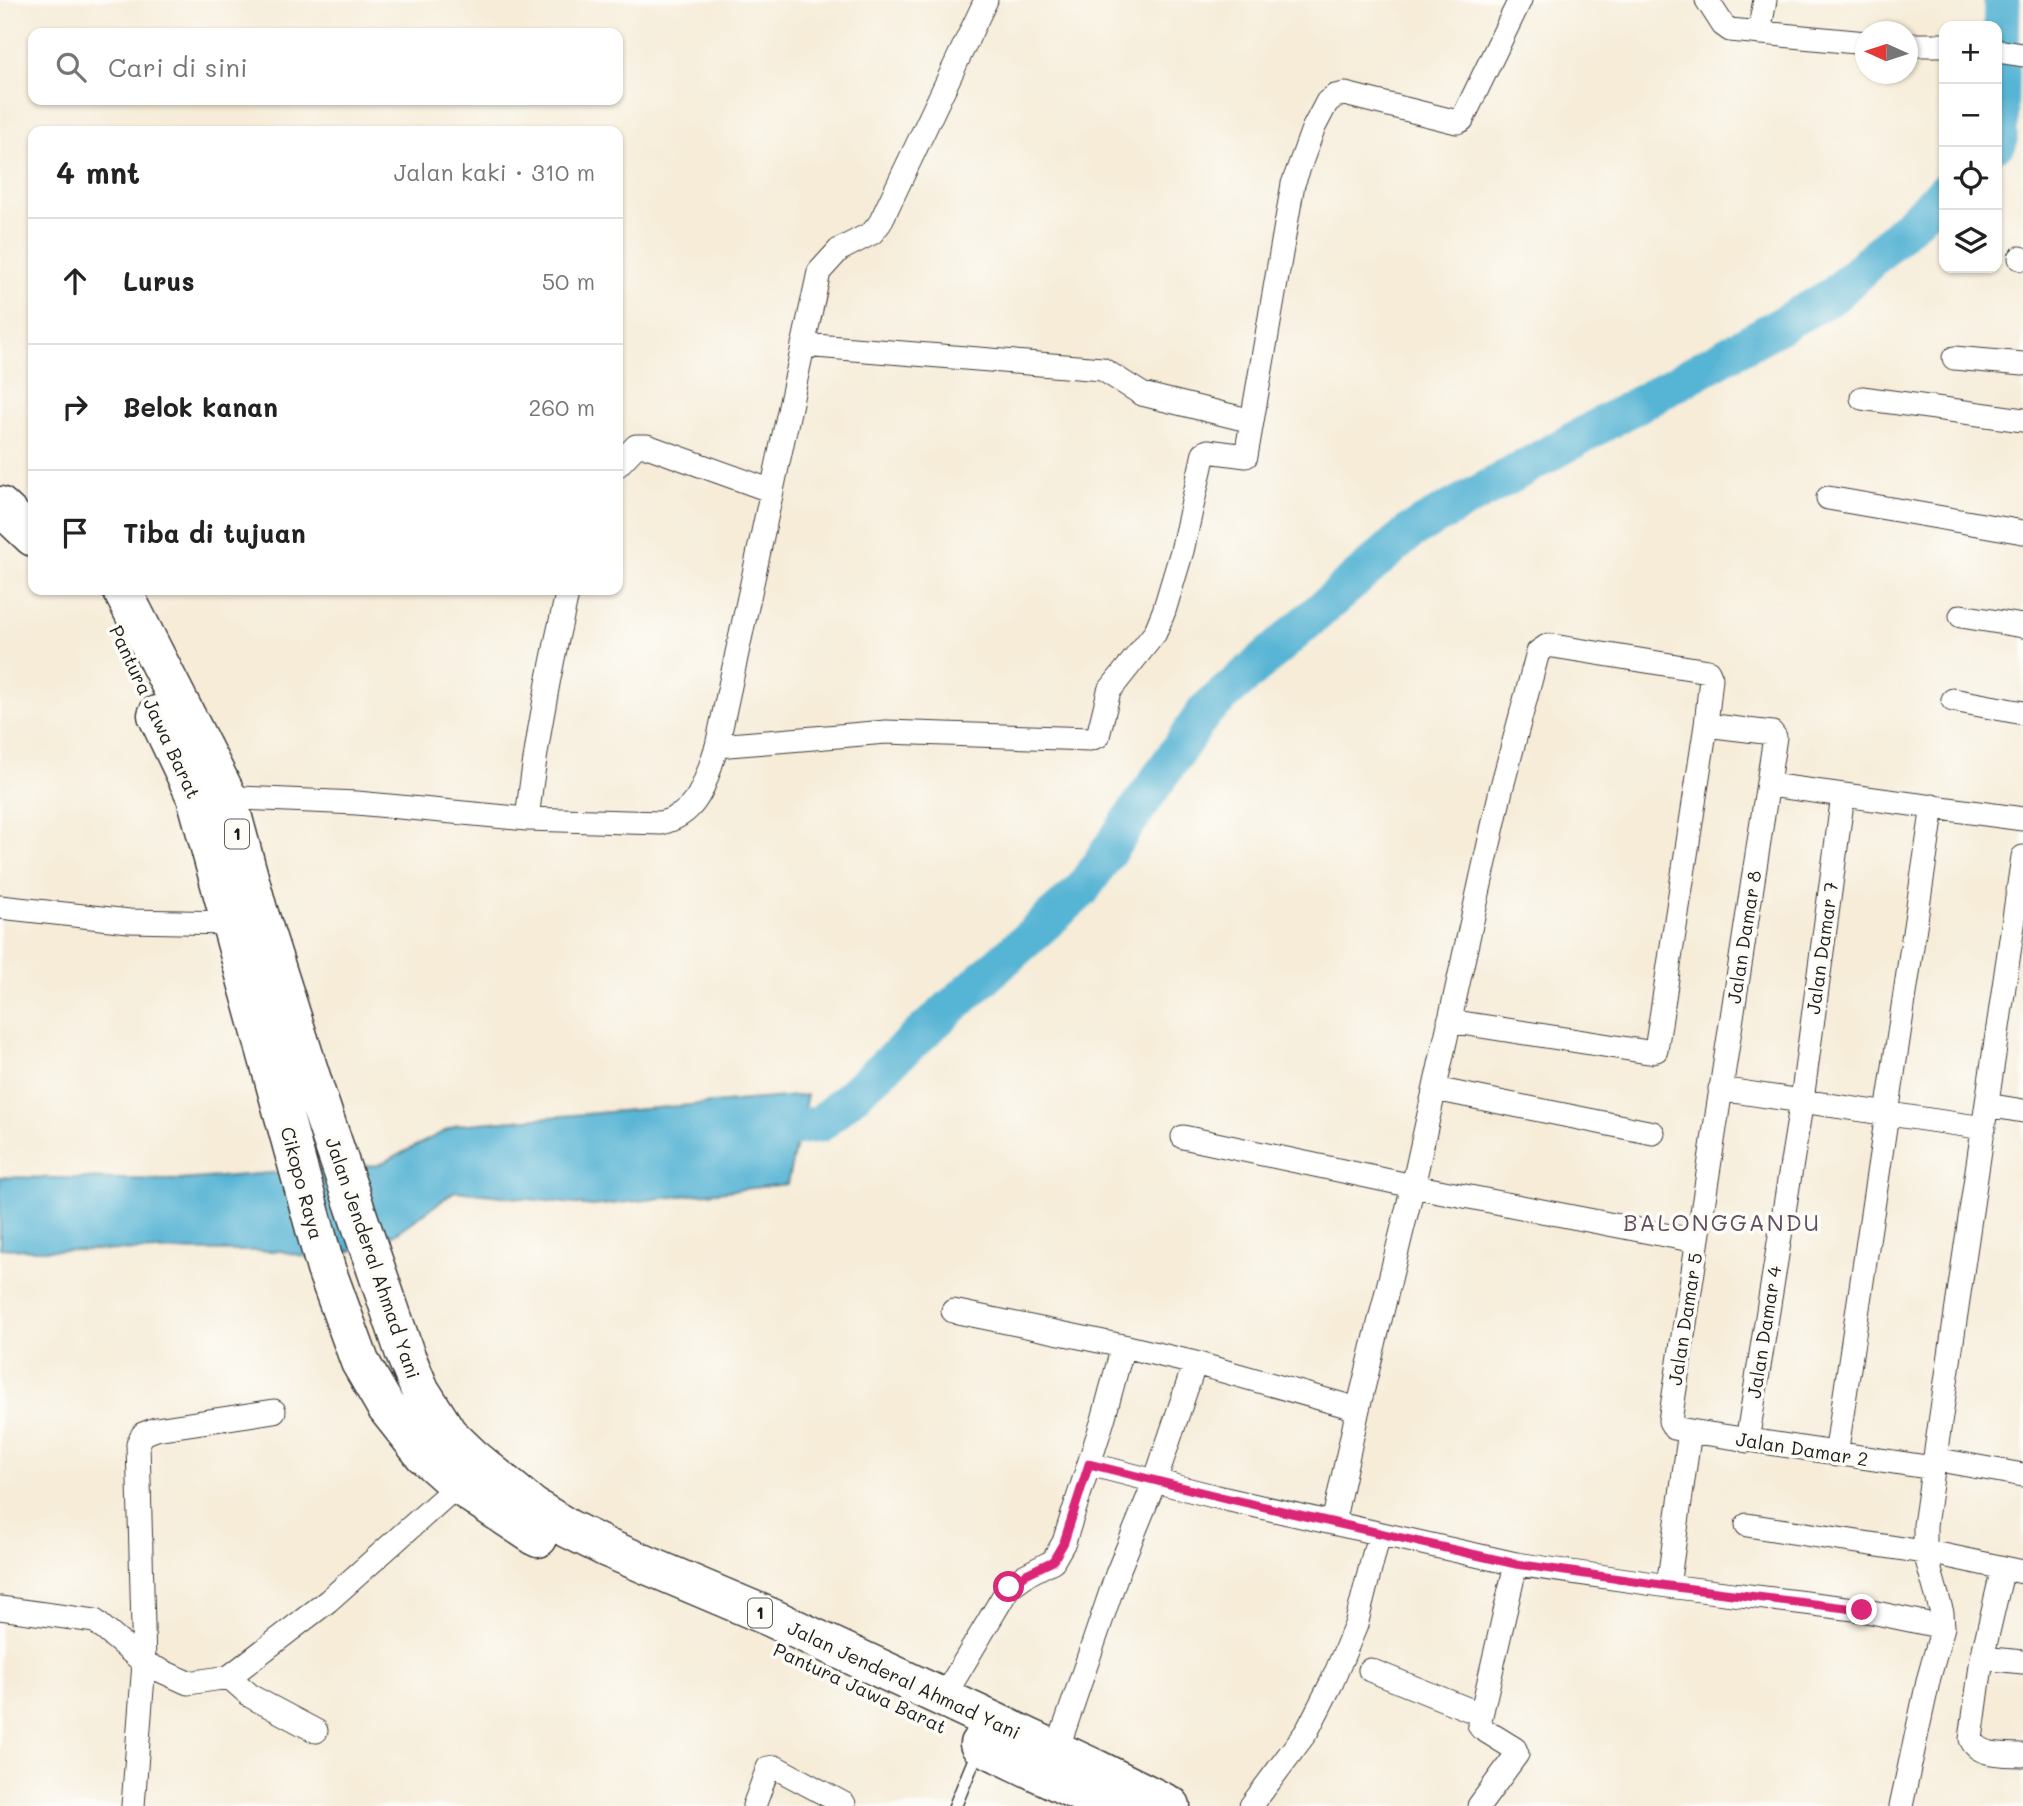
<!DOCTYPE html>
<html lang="id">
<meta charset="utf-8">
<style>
body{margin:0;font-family:Mali,sans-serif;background:#f6f6f6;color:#222}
.controls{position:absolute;right:21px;top:21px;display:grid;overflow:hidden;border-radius:14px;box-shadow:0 2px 5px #0004}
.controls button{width:63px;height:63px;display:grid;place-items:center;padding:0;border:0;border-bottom:2px solid #e0e0e0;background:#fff;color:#222;font:35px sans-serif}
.compass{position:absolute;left:1855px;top:21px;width:63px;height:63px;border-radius:50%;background:#fff;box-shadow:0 2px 5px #0004;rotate:273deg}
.stop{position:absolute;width:21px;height:21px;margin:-16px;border:5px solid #db2777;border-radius:50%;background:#fff}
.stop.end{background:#db2777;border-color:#fff;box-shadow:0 2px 7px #0008}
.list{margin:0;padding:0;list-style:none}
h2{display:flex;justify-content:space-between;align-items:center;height:91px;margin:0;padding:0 28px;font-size:30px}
h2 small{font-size:23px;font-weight:400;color:#767676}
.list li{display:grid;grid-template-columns:46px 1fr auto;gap:21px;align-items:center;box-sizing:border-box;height:126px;padding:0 28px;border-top:2px solid #e0e0e0}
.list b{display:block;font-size:26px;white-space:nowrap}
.list em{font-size:23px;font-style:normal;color:#767676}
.icon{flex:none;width:38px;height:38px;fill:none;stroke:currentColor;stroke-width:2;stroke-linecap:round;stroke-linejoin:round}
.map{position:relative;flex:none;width:2023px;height:1806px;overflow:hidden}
.search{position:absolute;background:#fff;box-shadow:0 2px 5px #0004;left:28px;top:28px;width:595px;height:77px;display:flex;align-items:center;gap:18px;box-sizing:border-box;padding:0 24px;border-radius:14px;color:#767676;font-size:26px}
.panel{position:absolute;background:#fff;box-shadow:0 2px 5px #0004;left:28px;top:126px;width:595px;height:469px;border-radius:14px}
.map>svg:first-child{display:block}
.water{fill:#56b4d4;stroke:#396878;stroke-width:2}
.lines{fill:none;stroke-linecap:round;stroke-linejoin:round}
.river{stroke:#56b4d4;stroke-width:37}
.lane-casing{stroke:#3d3b38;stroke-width:15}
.street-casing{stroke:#3d3b38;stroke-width:25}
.highway-casing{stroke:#3d3b38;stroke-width:41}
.lane{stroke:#fff;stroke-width:12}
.street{stroke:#fff;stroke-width:23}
.highway{stroke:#fff;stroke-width:38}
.route{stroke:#db2777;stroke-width:9}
.labels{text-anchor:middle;stroke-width:7;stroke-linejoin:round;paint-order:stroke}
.shield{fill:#fdfcf7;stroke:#605f5e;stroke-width:2}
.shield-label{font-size:18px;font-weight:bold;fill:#1c1c1c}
.street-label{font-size:19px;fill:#1c1c1c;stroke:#fdfcf7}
.quarter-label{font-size:23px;letter-spacing:2px;fill:#624d61;stroke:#fdfcf7}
</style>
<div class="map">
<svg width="2023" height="1806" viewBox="0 0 2023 1806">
<rect width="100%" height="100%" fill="#fdfcf7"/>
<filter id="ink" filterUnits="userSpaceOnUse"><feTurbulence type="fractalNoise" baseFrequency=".0143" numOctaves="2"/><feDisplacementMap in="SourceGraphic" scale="14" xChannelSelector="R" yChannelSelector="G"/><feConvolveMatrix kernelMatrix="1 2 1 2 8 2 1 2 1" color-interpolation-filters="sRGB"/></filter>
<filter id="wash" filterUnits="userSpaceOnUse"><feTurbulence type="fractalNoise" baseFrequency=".00686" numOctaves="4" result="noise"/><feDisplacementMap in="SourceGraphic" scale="28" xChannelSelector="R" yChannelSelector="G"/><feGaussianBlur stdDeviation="1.57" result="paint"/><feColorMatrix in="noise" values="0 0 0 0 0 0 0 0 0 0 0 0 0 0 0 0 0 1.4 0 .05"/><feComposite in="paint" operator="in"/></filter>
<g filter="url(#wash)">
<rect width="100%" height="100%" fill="#f6ecd8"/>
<path class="water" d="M 807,1095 L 787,1184 L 593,1206 L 455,1191 L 395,1234 L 324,1261 L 281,1251 L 33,1250 L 0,1248 L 0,1177 L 180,1180 L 378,1165 L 457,1125 Z"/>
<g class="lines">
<path class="river" d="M 1997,143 L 1999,141 L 2002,0
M 752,1133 L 820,1124 L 1081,891 L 1205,711 L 1411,531 L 1834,295 L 1944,192"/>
</g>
</g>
<g filter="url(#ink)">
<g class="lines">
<g class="lane-casing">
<path id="lane" d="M 955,1806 L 979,1748"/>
</g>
<g class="street-casing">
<path id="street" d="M 1707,0 L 1723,25 L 1730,30 L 1866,43
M 1759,33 L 1765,0
M 1908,45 L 1944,45
M 1997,51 L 2023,55
M 2020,258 L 2023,259
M 803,345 L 1102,369 L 1142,394 L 1252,421
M 1954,358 L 2023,364
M 1862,398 L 2023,420
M 618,465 L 636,446 L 647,446 L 772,491
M 1828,498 L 2023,532
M 1961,616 L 2023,626
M 1953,700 L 2023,713
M 1706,725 L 1772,733 L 1775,737 L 1670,1421 L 1674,1428 L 1690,1431 L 1933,1468
M 717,746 L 886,732 L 1090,739 L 1098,736 L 1109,691 L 1155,633 L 1164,611 L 1182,551 L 1204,453 L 1208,451 L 1246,456 L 1293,184 L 1313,129 L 1327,102 L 1335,96 L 1345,94 L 1457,122 L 1462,120 L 1520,0
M 1769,785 L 2023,819
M 217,797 L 357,803 L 527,819 L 661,823 C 701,813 705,780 717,746 L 819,272 L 839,250 L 872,233 L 880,223 L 986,0
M 527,819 C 536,741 550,666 568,590
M 0,907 L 129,921 L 230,923
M 1435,1089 L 1653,1133
M 1720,1089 L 1984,1128
M 1987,1105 L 2023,1111
M 1183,1137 L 1413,1186 L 1696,1241
M 953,1311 L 1123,1346
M 1747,1441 L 1802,1100 L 1843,795
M 1836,1455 L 1933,806
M 1934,1459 L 2023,1475
M 1089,1464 L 1221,1498 L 1516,1564 L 1668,1586 L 1862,1610 L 1943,1627
M 1333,1523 L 1358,1409 L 1413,1186 L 1501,790 L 1538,652 L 1547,646 L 1553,646 L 1708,671 L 1711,678 L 1706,725 L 1656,1050 L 1648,1052 L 1449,1021
M 1747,1525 L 1943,1555 L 2023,1572
M 2003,1568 L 1982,1658 L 1971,1739 C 1978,1757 2006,1754 2023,1755
M 1668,1586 L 1690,1431
M 0,1608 L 95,1621 L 144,1663 L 188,1683 L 229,1677 L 328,1601 L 458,1485
M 1982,1658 L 2023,1662
M 1370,1670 L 1480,1714
M 229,1677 L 252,1697 L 316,1731
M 943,1698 L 1009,1587 L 1026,1575 L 1053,1561 L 1064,1542 L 1103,1420 L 1123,1346 L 1195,1363 L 1358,1409
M 1057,1750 L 1117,1574 L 1155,1481 L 1195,1363
M 133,1806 L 144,1663 L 138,1444 L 143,1434 L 156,1429 L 274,1411
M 754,1806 L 768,1768 L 775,1767 L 844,1804
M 1251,1806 L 1307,1731 L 1332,1682 L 1356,1625 L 1379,1534
M 1479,1806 L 1517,1754 L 1515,1749 L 1481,1728 L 1479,1724 L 1516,1564
M 1901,1806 L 1929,1677 L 1943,1627 L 1942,1613 L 1925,1553 L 1925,1525 L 2023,857"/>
</g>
<g class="highway-casing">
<path id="highway" d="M 0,506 L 33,537
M 122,590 L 227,796 L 258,910 L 316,1093 L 405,1354 L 420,1390 L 448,1434 L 472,1457 L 533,1507 L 567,1528 L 607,1548 L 772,1618 L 1096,1769 L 1171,1806
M 157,715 L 196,797 L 326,1269 L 360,1362 L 386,1407 L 424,1455 L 458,1485 L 538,1538
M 979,1744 L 1108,1806"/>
</g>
<use href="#lane" class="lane"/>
<use href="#street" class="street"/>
<use href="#highway" class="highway"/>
</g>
</g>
<g class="lines" filter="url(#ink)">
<path class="route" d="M 1009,1587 L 1026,1574 L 1053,1561 L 1064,1542 L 1089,1464 L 1221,1497 L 1516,1564 L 1668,1586 L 1862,1610"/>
</g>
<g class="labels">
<g class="shield">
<rect x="225" y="819.5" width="24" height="29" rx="5"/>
<rect x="748" y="1598.5" width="24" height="29" rx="5"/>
</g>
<g class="shield-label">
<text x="237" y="840">1</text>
<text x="760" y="1619">1</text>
</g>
<g class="street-label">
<text transform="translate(155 712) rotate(65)" y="7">Pantura Jawa Barat</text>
<text transform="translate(1744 937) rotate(-81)" y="7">Jalan Damar 8</text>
<text transform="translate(1822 948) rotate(-82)" y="7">Jalan Damar 7</text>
<text transform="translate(302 1183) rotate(75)" y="7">Cikopo Raya</text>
<text transform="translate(373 1258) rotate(71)" y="7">Jalan Jenderal Ahmad Yani</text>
<text transform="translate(1685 1319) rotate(-81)" y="7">Jalan Damar 5</text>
<text transform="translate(1764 1332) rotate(-81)" y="7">Jalan Damar 4</text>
<text transform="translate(1802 1449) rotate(9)" y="7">Jalan Damar 2</text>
<text transform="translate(904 1680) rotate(25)" y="7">Jalan Jenderal Ahmad Yani</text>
<text transform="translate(860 1688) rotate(25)" y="7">Pantura Jawa Barat</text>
</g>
<g class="quarter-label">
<text x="1722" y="1231">BALONGGANDU</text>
</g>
</g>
</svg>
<div class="controls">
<button>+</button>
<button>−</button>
<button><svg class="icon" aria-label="locate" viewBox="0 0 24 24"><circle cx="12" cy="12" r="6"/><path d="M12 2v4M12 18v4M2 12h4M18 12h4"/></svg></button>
<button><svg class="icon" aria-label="layers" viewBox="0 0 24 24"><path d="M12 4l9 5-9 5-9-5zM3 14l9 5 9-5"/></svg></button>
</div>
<svg class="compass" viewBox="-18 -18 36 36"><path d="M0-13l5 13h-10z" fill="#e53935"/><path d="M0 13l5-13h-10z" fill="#767676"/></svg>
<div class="stop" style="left:1009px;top:1587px"></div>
<div class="stop end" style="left:1862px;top:1610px"></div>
<div class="search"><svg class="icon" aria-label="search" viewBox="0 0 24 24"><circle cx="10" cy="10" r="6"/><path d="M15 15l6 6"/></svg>Cari di sini</div>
<section class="panel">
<h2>4 mnt<small>Jalan kaki · 310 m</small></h2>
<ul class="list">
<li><svg class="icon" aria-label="ahead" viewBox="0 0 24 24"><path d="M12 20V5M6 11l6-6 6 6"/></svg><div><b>Lurus</b></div><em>50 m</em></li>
<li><svg class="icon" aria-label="right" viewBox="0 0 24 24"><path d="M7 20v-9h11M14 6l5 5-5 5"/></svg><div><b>Belok kanan</b></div><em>260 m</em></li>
<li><svg class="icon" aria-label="arrive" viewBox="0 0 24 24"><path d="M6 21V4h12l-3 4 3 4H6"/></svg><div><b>Tiba di tujuan</b></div></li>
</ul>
</section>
</div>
